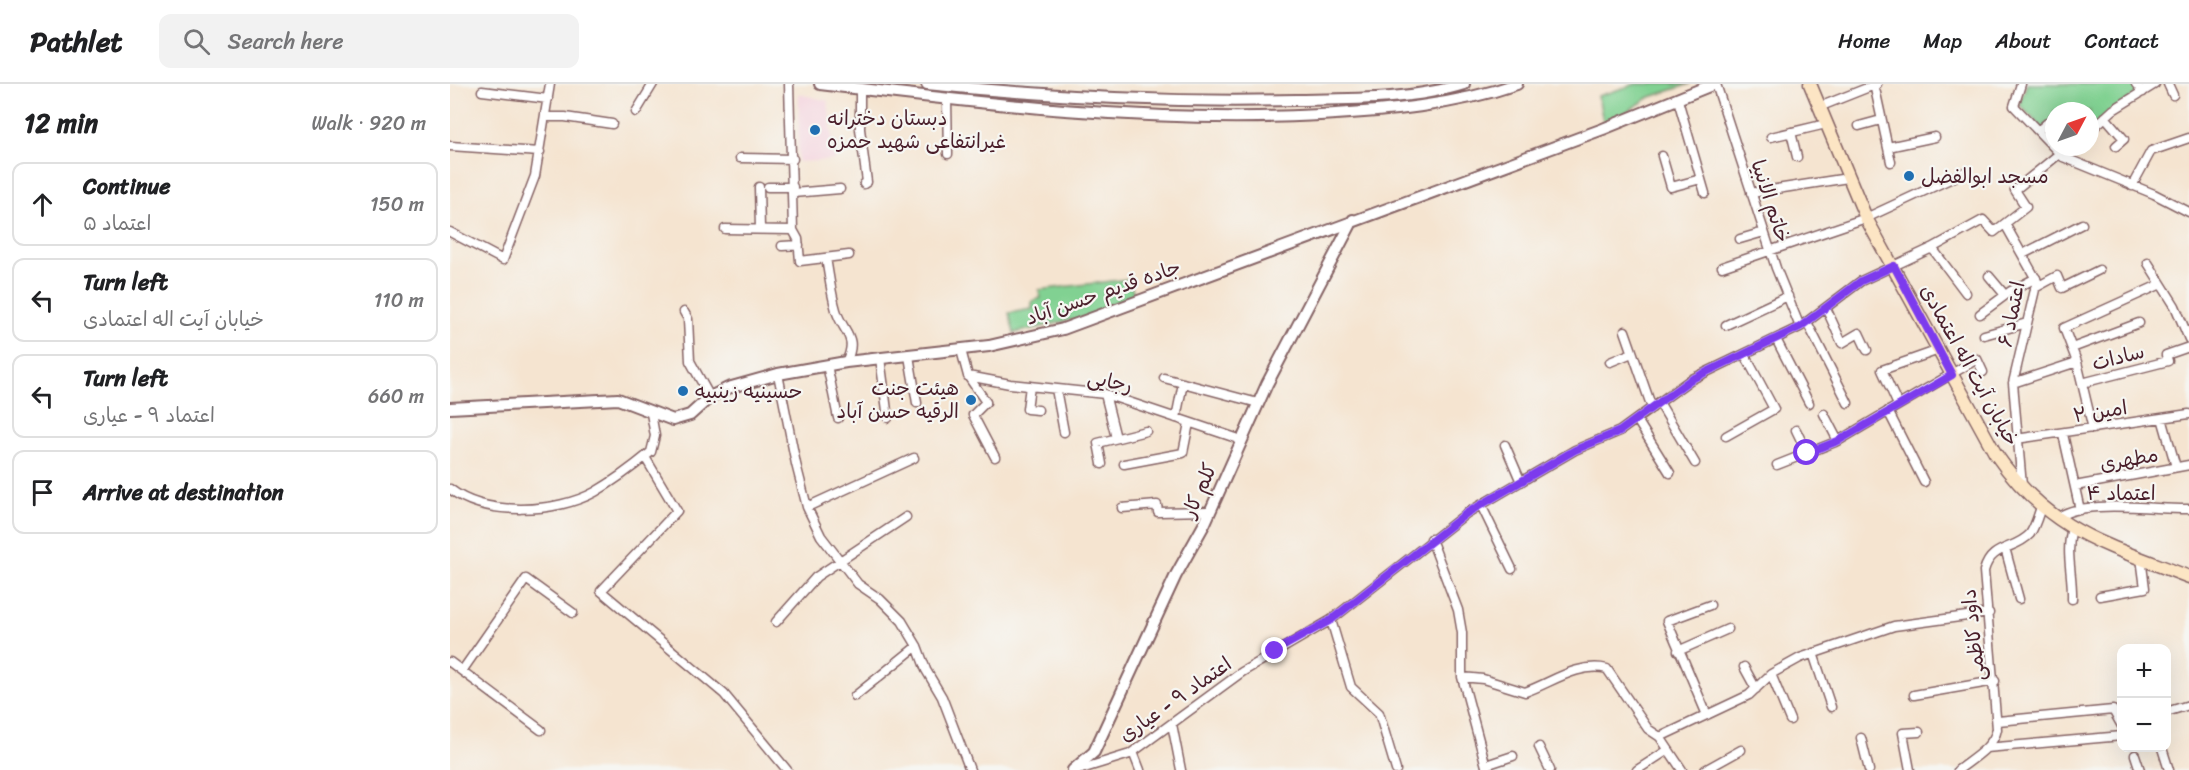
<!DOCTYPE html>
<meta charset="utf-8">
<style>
body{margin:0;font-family:Sriracha,"Playpen Sans Arabic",sans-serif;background:#f2f2f2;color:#202124}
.controls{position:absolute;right:18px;bottom:18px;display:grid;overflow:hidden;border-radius:12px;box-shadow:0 6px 24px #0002}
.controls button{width:54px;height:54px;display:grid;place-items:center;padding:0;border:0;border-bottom:2px solid #e0e0e0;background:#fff;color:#202124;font:30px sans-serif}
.compass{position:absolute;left:1595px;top:18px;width:54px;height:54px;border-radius:50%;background:#fff;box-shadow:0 6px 24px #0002;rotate:49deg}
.stop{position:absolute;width:18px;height:18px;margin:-14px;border:4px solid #7c3aed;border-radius:50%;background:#fff}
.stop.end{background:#7c3aed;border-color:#fff;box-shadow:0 2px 6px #0008}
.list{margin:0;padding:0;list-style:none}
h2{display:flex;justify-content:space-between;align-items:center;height:78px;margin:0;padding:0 24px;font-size:26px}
h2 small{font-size:20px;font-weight:400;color:#757577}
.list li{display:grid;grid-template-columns:39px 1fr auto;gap:18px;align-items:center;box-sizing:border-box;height:84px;margin:0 12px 12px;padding:0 12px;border:2px solid #e0e0e0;border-radius:12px}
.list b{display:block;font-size:22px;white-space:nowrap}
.list p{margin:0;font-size:20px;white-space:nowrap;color:#757577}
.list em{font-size:20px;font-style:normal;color:#757577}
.icon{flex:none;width:33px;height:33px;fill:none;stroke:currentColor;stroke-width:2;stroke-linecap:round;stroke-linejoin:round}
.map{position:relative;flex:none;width:1739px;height:686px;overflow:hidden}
header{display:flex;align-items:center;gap:36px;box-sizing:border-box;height:84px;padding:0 30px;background:#fff;border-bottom:2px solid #e0e0e0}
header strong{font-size:28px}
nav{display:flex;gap:33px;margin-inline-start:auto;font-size:21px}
.search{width:420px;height:54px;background:#f2f2f2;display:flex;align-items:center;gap:15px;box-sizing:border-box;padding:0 21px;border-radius:12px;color:#757577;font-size:22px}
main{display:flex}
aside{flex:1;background:#fff}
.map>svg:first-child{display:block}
.built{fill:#f5cfdc}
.green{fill:#81d192;stroke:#66785e;stroke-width:1.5}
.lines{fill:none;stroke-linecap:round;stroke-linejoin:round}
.minor-casing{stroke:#866465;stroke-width:11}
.tertiary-casing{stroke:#866465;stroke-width:14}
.secondary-casing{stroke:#866465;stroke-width:15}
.minor{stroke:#fff;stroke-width:8}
.tertiary{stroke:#fff;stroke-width:10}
.secondary{stroke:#fce5c4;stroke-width:12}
.route{stroke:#7c3aed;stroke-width:8}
.poi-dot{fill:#1f6fb2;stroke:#f6f6f2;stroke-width:2}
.labels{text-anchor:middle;stroke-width:4.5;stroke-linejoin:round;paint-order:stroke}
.poi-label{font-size:20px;fill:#4a1f2b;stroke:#f6f6f2;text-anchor:start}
.street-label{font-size:20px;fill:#4a1f2b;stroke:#f6f6f2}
</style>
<header>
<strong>Pathlet</strong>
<div class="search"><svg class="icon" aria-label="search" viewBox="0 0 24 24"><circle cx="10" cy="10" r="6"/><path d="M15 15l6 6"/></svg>Search here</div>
<nav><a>Home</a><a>Map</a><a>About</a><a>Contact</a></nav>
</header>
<main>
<aside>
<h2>12 min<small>Walk · 920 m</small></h2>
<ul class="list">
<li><svg class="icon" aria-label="ahead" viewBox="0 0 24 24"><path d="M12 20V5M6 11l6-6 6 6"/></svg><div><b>Continue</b><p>اعتماد ۵</p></div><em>150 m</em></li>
<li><svg class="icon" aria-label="left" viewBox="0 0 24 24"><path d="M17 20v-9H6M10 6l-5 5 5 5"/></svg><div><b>Turn left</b><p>خیابان آیت اله اعتمادی</p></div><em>110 m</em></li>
<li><svg class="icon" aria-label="left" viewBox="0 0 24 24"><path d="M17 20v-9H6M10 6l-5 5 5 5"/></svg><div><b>Turn left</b><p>اعتماد ۹ - عیاری</p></div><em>660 m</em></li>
<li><svg class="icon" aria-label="arrive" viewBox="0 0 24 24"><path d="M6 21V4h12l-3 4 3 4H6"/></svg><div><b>Arrive at destination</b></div></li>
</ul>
</aside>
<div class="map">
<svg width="1739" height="686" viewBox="0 0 1739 686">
<rect width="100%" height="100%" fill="#f6f6f2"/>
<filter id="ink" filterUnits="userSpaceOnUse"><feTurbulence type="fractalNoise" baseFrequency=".0167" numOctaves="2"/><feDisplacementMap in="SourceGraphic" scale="12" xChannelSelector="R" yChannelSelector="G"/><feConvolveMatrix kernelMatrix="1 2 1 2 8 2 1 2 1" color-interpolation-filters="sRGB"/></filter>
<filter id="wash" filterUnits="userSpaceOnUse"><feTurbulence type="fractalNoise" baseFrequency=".008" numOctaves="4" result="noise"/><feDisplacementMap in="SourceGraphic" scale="24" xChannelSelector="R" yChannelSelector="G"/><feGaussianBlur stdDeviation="1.35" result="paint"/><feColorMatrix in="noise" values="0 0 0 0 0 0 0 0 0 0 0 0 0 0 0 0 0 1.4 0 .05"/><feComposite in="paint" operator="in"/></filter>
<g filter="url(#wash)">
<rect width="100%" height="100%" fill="#f5e4d0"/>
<path class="built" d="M 349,10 L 378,17 L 385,76 L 348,78 Z"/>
<path class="green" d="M 1186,0 L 1240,0 L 1200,13 L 1154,42 L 1148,12 Z
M 1577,0 L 1699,0 L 1640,45 L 1640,27 L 1604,27 L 1604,57 L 1569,20 Z
M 678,195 L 684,209 L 639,232 L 564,249 L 559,229 L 582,225 L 582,217 L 591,214 L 589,206 Z"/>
</g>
<g filter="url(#ink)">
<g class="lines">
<g class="minor-casing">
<path id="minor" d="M 339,0 L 343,146 L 348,155 L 350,177 L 399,171
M 1266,0 L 1326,184 L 1350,243
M 1424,0 L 1441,78
M 1571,0 L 1564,22 L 1613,73 L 1704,110 L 1739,128
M 1686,0 L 1693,8
M 1718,0 L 1723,11
M 410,5 L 410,45 L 417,98 L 414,100
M 32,7 L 98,15
M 497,16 L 498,70
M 1228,16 L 1255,109
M 1369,23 L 1427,0
M 186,28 L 203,0
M 96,33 L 115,33 L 162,40
M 1655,33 L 1674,55 L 1666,62
M 1409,42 L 1431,36
M 1588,47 L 1604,33
M 1640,47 L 1663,26 L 1705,0
M 1341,48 L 1347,73
M 1321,53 L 1376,40
M 0,62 L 90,68
M 1438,63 L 1485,53
M 1212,72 L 1221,103 L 1251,95
M 1613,73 L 1624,63
M 290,74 L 343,75
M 1682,102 L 1701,67 L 1739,54
M 309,103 L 310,145
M 318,103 L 343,103
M 343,109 L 390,105
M 1301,109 L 1398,94
M 1555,140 L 1587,197 L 1563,299 L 1572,402
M 275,145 L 343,146
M 0,148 L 53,176 L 85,92 L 100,0
M 1290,155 L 1314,148
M 332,162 L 349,161
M 1482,164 L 1516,209
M 1573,170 L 1632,140
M 376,174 C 379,191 381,209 386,226 C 392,248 409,252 396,278
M 1698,179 L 1725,222 L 1739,255
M 1272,183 L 1416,134 L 1515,88
M 1539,192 L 1555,211
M 1585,204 L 1607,192 L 1612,204 L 1649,186
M 1376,224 L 1392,259 L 1409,249 L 1417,266
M 234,228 L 238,235 L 240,277 L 260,313
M 1530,230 L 1561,207 L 1586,194
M 1357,238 L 1398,319
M 1276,241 L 1338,212
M 1175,247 L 1202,324
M 1534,251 L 1577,239
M 1326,255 L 1359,319
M 1622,264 L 1689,239
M 511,266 L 518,292 L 536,318 L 523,331 L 545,373
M 459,272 L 467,319
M 430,274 L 438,334
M 1160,278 L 1182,269
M 377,281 L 388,334
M 328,290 L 346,380 L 357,423 L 371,452 L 408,500 L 430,515 L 452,537 L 467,562 L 476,586 L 492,613 L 520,686
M 518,292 L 560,300 L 655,310 L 792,356
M 714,294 L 808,319
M 1563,299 L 1627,278
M 1632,299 L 1718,277 L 1716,271 L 1739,263
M 580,302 L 577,325 L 588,326
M 606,305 L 614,348
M 655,310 L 666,354
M 1209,318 L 1245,379
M 1448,321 L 1432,286 L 1489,266
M 1438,327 L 1474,398
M 1374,330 L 1388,357
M 726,334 L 733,299
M 1712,334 L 1726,383
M 1187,336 L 1220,389
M 1643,345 L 1627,278 L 1614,244 L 1711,200
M 1346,346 L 1357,369
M 1613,350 L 1630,426
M 1276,352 L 1324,325 L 1295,271
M 1566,355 L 1739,330
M 1055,361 L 1071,398
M 195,373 L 227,427 L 151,507 L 274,610 L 337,686
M 652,380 L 648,359 L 696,347
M 674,380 L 733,369 L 739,339
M 1327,381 L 1388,357 L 1527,275 L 1533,288
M 1625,402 L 1739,381
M 0,405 C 35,433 107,429 145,408 C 164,397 184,382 201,368 L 205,352 L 201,329
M 1031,421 L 1062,485
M 357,423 L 464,374
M 672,424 L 707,421 L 708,428 L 760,427
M 1607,435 C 1626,414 1708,426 1739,425
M 981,455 L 1008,526 L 1012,549 L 1012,593 L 1033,595 L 1075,608 C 1101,599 1128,578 1157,585 L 1198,645 L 1210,653 L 1232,686
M 1555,464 L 1569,515
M 1650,512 L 1695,504 L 1691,474
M 1622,515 C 1623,491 1615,469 1622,444
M 881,536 L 901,603 L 929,629 L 946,686
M 326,538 L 366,493 L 456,433
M 1228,567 L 1278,545
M 1363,569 L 1381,623
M 0,578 L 91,646
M 1294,583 L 1306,605
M 12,587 L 76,495 L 123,529
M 1321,590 L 1340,636
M 1012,593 L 1037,686
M 1464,611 L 1545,597
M 405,612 L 467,562
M 1716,628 L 1739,621
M 1257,631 L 1217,537 L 1260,521
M 1548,637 L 1663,626 L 1672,642
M 722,640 L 731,686
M 1210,653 L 1299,611 L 1321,590 L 1350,574 L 1444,542 L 1539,529
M 1411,654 L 1419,686
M 1089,663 L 1100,686
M 1536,664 L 1672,652
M 1712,664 L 1719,686
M 683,668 L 690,686
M 1685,671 L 1690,686
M 1036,681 L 1063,672
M 628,686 L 680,670 L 792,588 L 881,536 L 1017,429 L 1125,366 L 1170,347 L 1240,296 L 1350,243 L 1411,197 L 1482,164 L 1533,136 L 1544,148 L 1576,123 L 1565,106 L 1609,70
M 1187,686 L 1218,666
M 1255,686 L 1291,666
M 1460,686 L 1453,649 L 1469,648
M 1508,686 C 1522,675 1544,663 1547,645 L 1534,487 C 1541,460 1564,467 1580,450 C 1585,443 1588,432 1591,423"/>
</g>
<g class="tertiary-casing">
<path id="tertiary" d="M 370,0 C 535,20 703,40 870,31 C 937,27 1003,22 1067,0
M 477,0 C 601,13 722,19 846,16 C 900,15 963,16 1014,0
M 0,324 L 168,315 L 223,336 L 240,331 L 260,313 L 278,304 L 328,290 L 396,278 L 539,262 L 613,245 L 1153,45 L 1264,0
M 623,686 L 644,668 L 726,491 L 755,439 L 817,300 L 903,136"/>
</g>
<g class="secondary-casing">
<path id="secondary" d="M 1360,0 L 1416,134 L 1545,369 C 1599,448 1655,460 1739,493"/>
</g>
<use href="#minor" class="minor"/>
<use href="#tertiary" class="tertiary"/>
<use href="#secondary" class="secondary"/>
</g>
</g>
<g class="lines" filter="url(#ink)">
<path class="route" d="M 825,567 L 881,536 L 1017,429 L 1125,366 L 1170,347 L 1240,296 L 1350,243 L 1411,197 L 1444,182 L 1502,291 L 1388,357 L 1357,369"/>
</g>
<g class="poi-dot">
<circle cx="365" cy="46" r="6"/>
<circle cx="1459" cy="92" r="6"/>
<circle cx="233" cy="307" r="6"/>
<circle cx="521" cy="316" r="6"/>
</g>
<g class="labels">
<g class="poi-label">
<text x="377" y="41">دبستان دخترانه<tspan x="377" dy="23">غیرانتفاعی شهید حمزه</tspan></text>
<text x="1471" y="99">مسجد ابوالفضل</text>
<text x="509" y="311" text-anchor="end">هیئت جنت<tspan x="509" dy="23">الرقیه حسن آباد</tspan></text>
<text x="245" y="314">حسینیه زینبیه</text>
</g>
<g class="street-label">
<text transform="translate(1321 117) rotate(72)" y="7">خاتم الانبیا</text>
<text transform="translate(653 208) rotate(-19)" y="7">جاده قدیم حسن آباد</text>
<text transform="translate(1561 230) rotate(-78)" y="7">اعتماد ۶</text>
<text transform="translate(1668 273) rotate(-14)" y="7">سادات</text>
<text transform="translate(1520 281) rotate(61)" y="7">خیابان آیت اله اعتمادی</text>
<text transform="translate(660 297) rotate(12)" y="7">رجایی</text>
<text transform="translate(1650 327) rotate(-9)" y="7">امین ۲</text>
<text transform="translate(1679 375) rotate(-10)" y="7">مطهری</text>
<text transform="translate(749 406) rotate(-66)" y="7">کلم کار</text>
<text x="1671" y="416">اعتماد ۴</text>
<text transform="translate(1523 551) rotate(-96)" y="7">داود کاظمی</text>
<text transform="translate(725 615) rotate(-35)" y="7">اعتماد ۹ - عیاری</text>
</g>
</g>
</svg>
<div class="controls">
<button>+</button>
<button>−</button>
</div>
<svg class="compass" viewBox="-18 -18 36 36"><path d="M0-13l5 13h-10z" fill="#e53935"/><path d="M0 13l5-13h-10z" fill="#757577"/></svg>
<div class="stop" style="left:1357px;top:369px"></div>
<div class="stop end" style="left:825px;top:567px"></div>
</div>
</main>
